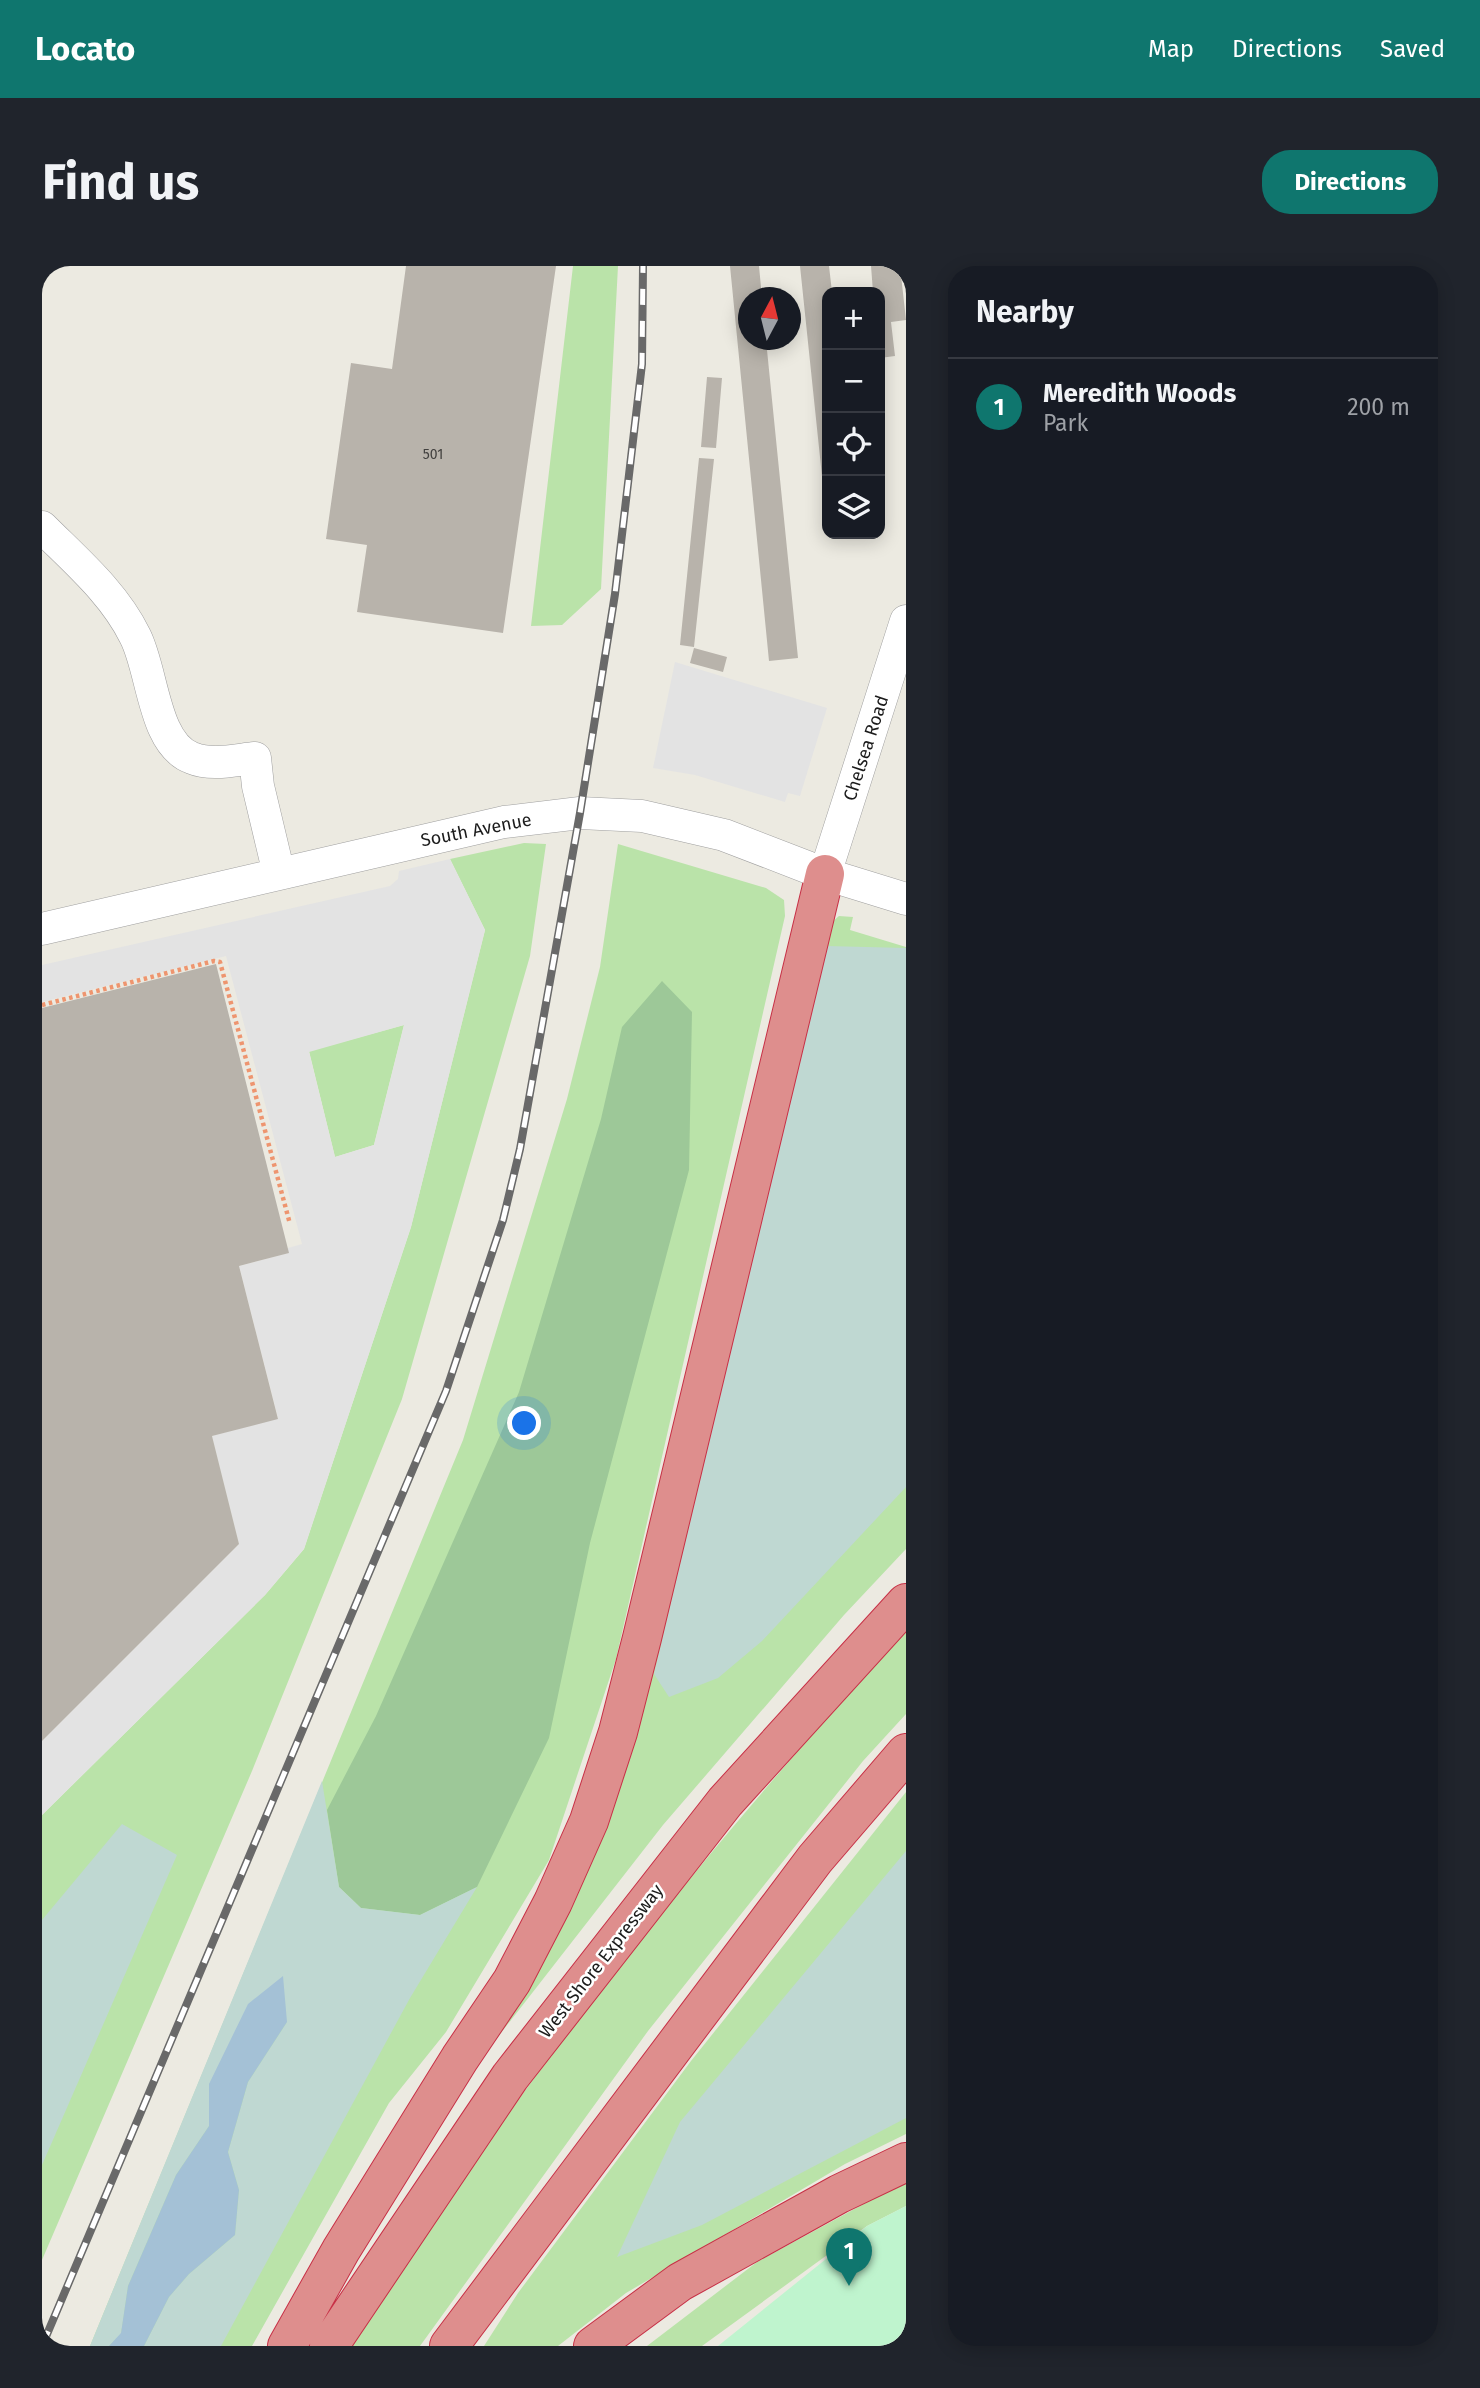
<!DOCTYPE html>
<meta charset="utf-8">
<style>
body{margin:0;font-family:"Fira Sans",sans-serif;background:#20242c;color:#f1f3f6}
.controls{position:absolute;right:21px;top:21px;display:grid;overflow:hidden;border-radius:14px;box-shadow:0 4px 18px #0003}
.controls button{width:63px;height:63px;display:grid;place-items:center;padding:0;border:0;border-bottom:2px solid #363941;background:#171b24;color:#f1f3f6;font:35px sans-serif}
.compass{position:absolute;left:696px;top:21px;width:63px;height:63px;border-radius:50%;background:#171b24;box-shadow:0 4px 18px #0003;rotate:7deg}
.you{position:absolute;left:483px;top:1158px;width:24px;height:24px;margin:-18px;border:5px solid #fff;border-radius:50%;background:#1a73e8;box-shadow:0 0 0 10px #1a73e833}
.badge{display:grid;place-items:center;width:46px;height:46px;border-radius:50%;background:#0f766e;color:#fff;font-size:23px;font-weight:700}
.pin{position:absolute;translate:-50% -58px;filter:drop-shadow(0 2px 4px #0008)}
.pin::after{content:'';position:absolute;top:37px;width:24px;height:21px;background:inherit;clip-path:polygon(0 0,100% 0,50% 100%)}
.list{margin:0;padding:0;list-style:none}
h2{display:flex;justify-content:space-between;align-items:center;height:91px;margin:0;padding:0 28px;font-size:30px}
h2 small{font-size:23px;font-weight:400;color:#9ea1a6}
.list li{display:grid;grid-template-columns:46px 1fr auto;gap:21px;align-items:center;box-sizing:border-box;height:98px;padding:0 28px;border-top:2px solid #363941}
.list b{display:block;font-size:26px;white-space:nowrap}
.list p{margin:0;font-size:23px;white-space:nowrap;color:#9ea1a6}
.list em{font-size:23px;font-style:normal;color:#9ea1a6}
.icon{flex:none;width:38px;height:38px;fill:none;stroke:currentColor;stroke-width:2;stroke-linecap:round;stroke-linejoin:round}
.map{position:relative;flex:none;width:864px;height:2080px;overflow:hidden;border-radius:28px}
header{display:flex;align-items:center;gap:42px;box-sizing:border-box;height:98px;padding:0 35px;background:#0f766e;color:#fff}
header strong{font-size:33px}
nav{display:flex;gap:38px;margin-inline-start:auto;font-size:24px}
.intro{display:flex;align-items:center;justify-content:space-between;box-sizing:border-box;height:168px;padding:0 42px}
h1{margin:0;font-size:49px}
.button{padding:18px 32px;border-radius:28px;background:#0f766e;color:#fff;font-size:24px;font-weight:700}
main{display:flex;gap:42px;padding:0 42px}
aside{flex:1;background:#171b24;border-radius:28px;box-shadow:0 4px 18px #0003}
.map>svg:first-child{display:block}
.grass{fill:#bae3a9}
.forest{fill:#9dc898}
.wetland{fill:#bfd8d2}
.park{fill:#bff4ce}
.parking{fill:#e3e3e3;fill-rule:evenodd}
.water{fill:#a4c1d6}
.building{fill:#b8b3ab}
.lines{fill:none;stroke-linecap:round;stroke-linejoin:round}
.minor-casing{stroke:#9f9f9f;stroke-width:33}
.highway-casing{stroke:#c73046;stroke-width:40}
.path{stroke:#ee956f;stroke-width:4.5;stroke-dasharray:3.5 3.5;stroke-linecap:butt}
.minor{stroke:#fff;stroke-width:32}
.highway{stroke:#de8e8d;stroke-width:38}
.rail-casing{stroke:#696969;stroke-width:8}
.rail{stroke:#fff;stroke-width:5;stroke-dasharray:16;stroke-linecap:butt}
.labels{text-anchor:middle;stroke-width:5;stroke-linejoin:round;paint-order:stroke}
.number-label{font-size:14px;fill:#42413f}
.street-label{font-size:18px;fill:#1b1b1b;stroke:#fff}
</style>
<header>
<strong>Locato</strong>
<nav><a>Map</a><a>Directions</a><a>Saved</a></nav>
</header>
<div class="intro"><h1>Find us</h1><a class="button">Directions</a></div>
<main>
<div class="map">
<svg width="864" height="2080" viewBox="0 0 864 2080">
<rect width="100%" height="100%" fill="#eceae1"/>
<path class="grass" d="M 531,0 L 576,0 L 559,323 L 520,359 L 489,360 Z
M 482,577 L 504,578 L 488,690 L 360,1133 L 210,1505 L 0,1994 L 0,1549 L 223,1329 L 262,1283 L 369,961 L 443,664 L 408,593 Z
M 576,578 L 724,622 L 742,634 L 743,650 L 574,1393 L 507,1594 L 404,1766 L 347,1837 L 210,2080 L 48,2080 L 421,1174 L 525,833 L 558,701 Z
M 797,650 L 811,651 L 808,664 L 864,681 L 864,1283 L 802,1349 L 621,1559 L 395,1849 L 495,1681 L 790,656 Z
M 362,759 L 332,879 L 293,891 L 267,785 Z
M 864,1364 L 864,1448 L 821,1495 L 606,1765 L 378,2080 L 308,2080 C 470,1824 660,1587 864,1364 Z
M 864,1526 L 864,1868 L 803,1898 L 584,2027 L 516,2080 L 442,2080 L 476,2027 L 649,1795 Z
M 864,1915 L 864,1940 L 825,1960 L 660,2080 L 605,2080 L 715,1996 Z"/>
<path class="forest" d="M 620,715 L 650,746 L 647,904 L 548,1277 L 507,1472 L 435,1621 L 378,1649 L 319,1642 L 297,1621 L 285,1544 L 334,1450 L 477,1126 L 559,853 L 580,761 Z"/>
<path class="wetland" d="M 784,680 L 864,682 L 864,1221 L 720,1375 L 676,1412 L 627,1431 L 612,1408 Z
M 280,1515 L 297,1621 L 319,1642 L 378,1649 L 435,1621 L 368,1732 L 179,2080 L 102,2080 L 127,2031 L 147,2008 L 193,1969 L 197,1924 L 186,1886 L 206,1816 L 245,1756 L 167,1818 L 167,1860 L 134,1909 L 86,2020 L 79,2068 L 67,2080 L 48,2080 Z
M 80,1558 L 135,1589 L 0,1899 L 0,1654 Z
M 864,1585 L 864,1852 L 660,1959 L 575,1991 L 638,1856 Z"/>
<path class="park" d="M 864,1940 L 864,2080 L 676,2080 L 825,1960 Z"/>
<path class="parking" d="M 633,396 L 785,442 L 758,530 L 746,527 L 743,536 L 653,509 L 611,502 Z
M 408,593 L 443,664 L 369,961 L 262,1283 L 223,1329 L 0,1549 L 0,1475 L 197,1278 L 170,1170 L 236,1152 L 197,1000 L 246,987 L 246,982 L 260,978 L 184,690 L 0,736 L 0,699 L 348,620 L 356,613 L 357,605 ZM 362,759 L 332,879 L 293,891 L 267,786 Z"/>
<path class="water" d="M 241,1710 L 245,1756 L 206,1816 L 186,1886 L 197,1924 L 193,1969 L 147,2008 L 127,2031 L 102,2080 L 67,2080 L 79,2067 L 86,2020 L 134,1909 L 167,1860 L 167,1818 L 206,1738 Z"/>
<path class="building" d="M 364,0 L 514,0 L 461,367 L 315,346 L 325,279 L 284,273 L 309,97 L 350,103 Z
M 688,0 L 717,0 L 720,32 L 706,32 L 706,74 L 724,74 L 756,392 L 727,395 Z
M 758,0 L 787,0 L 790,26 L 785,26 L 785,258 Z
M 829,0 L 858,0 L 864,54 L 849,56 L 853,90 L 838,92 L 838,26 L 831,26 Z
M 665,111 L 680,112 L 674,182 L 659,181 Z
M 657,192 L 672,193 L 652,381 L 638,379 Z
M 652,382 L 685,391 L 681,406 L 648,397 Z
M 174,698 L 247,987 L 197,1000 L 236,1153 L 170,1170 L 197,1278 L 0,1475 L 0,742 Z"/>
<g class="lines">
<g class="minor-casing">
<path id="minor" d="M 0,261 C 34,295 72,327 93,370 C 111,404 111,478 150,492 C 169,500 193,494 213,492 L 216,520 L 237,608
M 783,608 L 864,355
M 0,663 L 462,556 L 538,547 L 600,550 L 682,569 L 783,608 L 864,633"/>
</g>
<g class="highway-casing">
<path id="highway" d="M 245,2080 L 299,1984 L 418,1792 L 470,1715 L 511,1636 L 547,1555 L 576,1466 L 600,1372 L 783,608
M 287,2080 L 468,1811 L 683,1536 L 864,1337
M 407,2080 L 773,1593 L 864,1487
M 551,2080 L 638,2016 L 797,1928 L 864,1896"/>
</g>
<path class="path" d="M 0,739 L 172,695 L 178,696 L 248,958"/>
<use href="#minor" class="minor"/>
<use href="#highway" class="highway"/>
<g class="rail-casing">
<path id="rail" d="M 0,2080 L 404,1125 L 461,954 L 478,883 L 538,547 L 573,328 L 600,98 L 601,0"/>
</g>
<use href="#rail" class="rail"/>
</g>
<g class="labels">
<g class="number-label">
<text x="391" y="193">501</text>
</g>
<g class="street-label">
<text transform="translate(824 482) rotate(-72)" y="6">Chelsea Road</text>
<text transform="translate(434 564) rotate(-11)" y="6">South Avenue</text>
<text transform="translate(559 1695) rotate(-52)" y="6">West Shore Expressway</text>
</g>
</g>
</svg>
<div class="controls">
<button>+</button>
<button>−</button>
<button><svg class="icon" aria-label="locate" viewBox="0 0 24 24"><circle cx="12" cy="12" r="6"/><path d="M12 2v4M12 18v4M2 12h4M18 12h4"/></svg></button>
<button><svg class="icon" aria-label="layers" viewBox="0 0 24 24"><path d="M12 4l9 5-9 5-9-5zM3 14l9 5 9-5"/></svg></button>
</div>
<svg class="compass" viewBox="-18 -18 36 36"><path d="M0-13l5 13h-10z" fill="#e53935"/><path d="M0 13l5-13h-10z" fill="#9ea1a6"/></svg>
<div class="you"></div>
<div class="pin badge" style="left:807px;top:2020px">1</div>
</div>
<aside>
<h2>Nearby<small></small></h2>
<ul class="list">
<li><span class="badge">1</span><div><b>Meredith Woods</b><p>Park</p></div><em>200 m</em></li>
</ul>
</aside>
</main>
